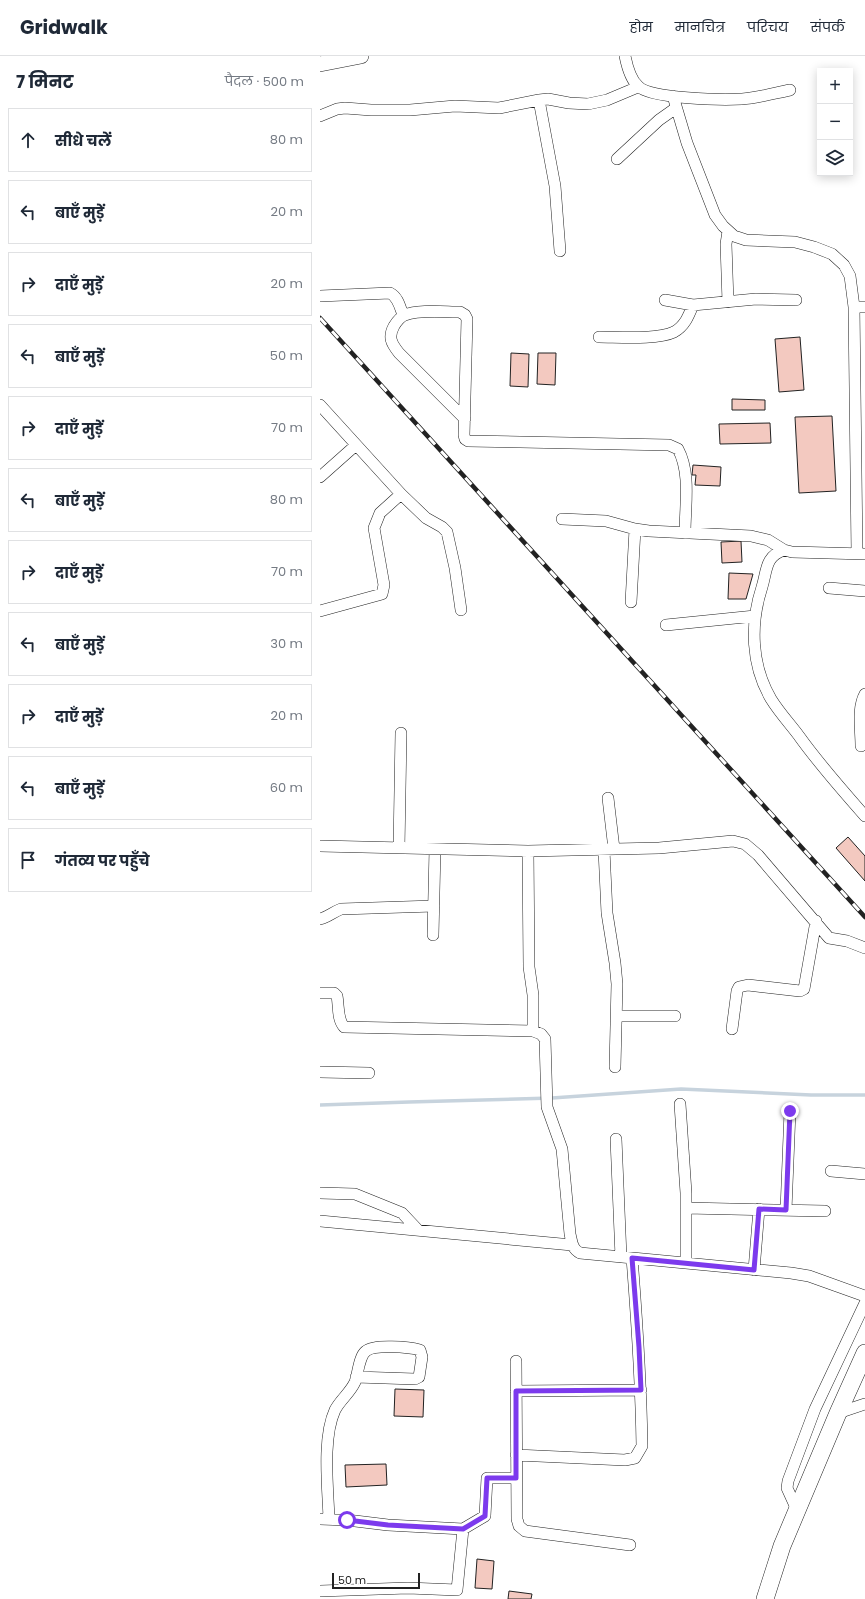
<!DOCTYPE html>
<html lang="hi">
<meta charset="utf-8">
<style>
body{margin:0;font-family:Poppins,"Noto Sans Devanagari",sans-serif;background:#f6f6f7;color:#1f2937}
.controls{position:absolute;right:12px;top:12px;display:grid;overflow:hidden;border-radius:0px;box-shadow:0 2px 10px #0003}
.controls button{width:36px;height:36px;display:grid;place-items:center;padding:0;border:0;border-bottom:1px solid #e0e1e3;background:#fff;color:#1f2937;font:20px sans-serif}
.scale{position:absolute;left:12px;bottom:10px;width:88px;box-sizing:border-box;padding-left:4px;border:2px solid #222;border-top:0;font-size:11px;line-height:14px;white-space:nowrap;color:#222;-webkit-text-stroke:3px #fff;paint-order:stroke}
.stop{position:absolute;width:12px;height:12px;margin:-9px;border:3px solid #7c3aed;border-radius:50%;background:#fff}
.stop.end{background:#7c3aed;border-color:#fff;box-shadow:0 1px 4px #0008}
.list{margin:0;padding:0;list-style:none}
h2{display:flex;justify-content:space-between;align-items:center;height:52px;margin:0;padding:0 16px;font-size:17px}
h2 small{font-size:13px;font-weight:400;color:#747a83}
.list li{display:grid;grid-template-columns:26px 1fr auto;gap:12px;align-items:center;box-sizing:border-box;height:64px;margin:0 8px 8px;padding:0 8px;border:1px solid #e0e1e3;border-radius:0px}
.list b{display:block;font-size:15px;white-space:nowrap}
.list em{font-size:13px;font-style:normal;color:#747a83}
.icon{flex:none;width:22px;height:22px;fill:none;stroke:currentColor;stroke-width:2;stroke-linecap:round;stroke-linejoin:round}
.map{position:relative;flex:none;width:545px;height:1543px;overflow:hidden}
header{display:flex;align-items:center;gap:24px;box-sizing:border-box;height:56px;padding:0 20px;background:#fff;border-bottom:1px solid #e0e1e3}
header strong{font-size:19px}
nav{display:flex;gap:22px;margin-inline-start:auto;font-size:14px}
main{display:flex}
aside{flex:1;background:#fff}
.map>svg:first-child{display:block}
.lines{fill:none;stroke-linecap:round;stroke-linejoin:round}
.stream{stroke:#c7d3dd;stroke-width:3.5}
.building{fill:#f3c9c0;stroke:#222}
.street-casing{stroke:#222;stroke-width:12}
.secondary-casing{stroke:#222;stroke-width:16}
.primary-casing{stroke:#222;stroke-width:18}
.street{stroke:#fff;stroke-width:11}
.secondary{stroke:#fff;stroke-width:15}
.primary{stroke:#fff;stroke-width:17}
.rail-casing{stroke:#222;stroke-width:4.5}
.rail{stroke:#fff;stroke-width:3;stroke-dasharray:9;stroke-linecap:butt}
.route{stroke:#7c3aed;stroke-width:5}
</style>
<header>
<strong>Gridwalk</strong>
<nav><a>होम</a><a>मानचित्र</a><a>परिचय</a><a>संपर्क</a></nav>
</header>
<main>
<aside>
<h2>7 मिनट<small>पैदल · 500 m</small></h2>
<ul class="list">
<li><svg class="icon" aria-label="ahead" viewBox="0 0 24 24"><path d="M12 20V5M6 11l6-6 6 6"/></svg><div><b>सीधे चलें</b></div><em>80 m</em></li>
<li><svg class="icon" aria-label="left" viewBox="0 0 24 24"><path d="M17 20v-9H6M10 6l-5 5 5 5"/></svg><div><b>बाएँ मुड़ें</b></div><em>20 m</em></li>
<li><svg class="icon" aria-label="right" viewBox="0 0 24 24"><path d="M7 20v-9h11M14 6l5 5-5 5"/></svg><div><b>दाएँ मुड़ें</b></div><em>20 m</em></li>
<li><svg class="icon" aria-label="left" viewBox="0 0 24 24"><path d="M17 20v-9H6M10 6l-5 5 5 5"/></svg><div><b>बाएँ मुड़ें</b></div><em>50 m</em></li>
<li><svg class="icon" aria-label="right" viewBox="0 0 24 24"><path d="M7 20v-9h11M14 6l5 5-5 5"/></svg><div><b>दाएँ मुड़ें</b></div><em>70 m</em></li>
<li><svg class="icon" aria-label="left" viewBox="0 0 24 24"><path d="M17 20v-9H6M10 6l-5 5 5 5"/></svg><div><b>बाएँ मुड़ें</b></div><em>80 m</em></li>
<li><svg class="icon" aria-label="right" viewBox="0 0 24 24"><path d="M7 20v-9h11M14 6l5 5-5 5"/></svg><div><b>दाएँ मुड़ें</b></div><em>70 m</em></li>
<li><svg class="icon" aria-label="left" viewBox="0 0 24 24"><path d="M17 20v-9H6M10 6l-5 5 5 5"/></svg><div><b>बाएँ मुड़ें</b></div><em>30 m</em></li>
<li><svg class="icon" aria-label="right" viewBox="0 0 24 24"><path d="M7 20v-9h11M14 6l5 5-5 5"/></svg><div><b>दाएँ मुड़ें</b></div><em>20 m</em></li>
<li><svg class="icon" aria-label="left" viewBox="0 0 24 24"><path d="M17 20v-9H6M10 6l-5 5 5 5"/></svg><div><b>बाएँ मुड़ें</b></div><em>60 m</em></li>
<li><svg class="icon" aria-label="arrive" viewBox="0 0 24 24"><path d="M6 21V4h12l-3 4 3 4H6"/></svg><div><b>गंतव्य पर पहुँचे</b></div></li>
</ul>
</aside>
<div class="map">
<svg width="545" height="1543" viewBox="0 0 545 1543">
<rect width="100%" height="100%" fill="#fff"/>
<g class="lines">
<path class="stream" d="M 0,1049 L 89,1046 L 232,1042 L 361,1033 L 491,1039 L 545,1039"/>
</g>
<path class="building" d="M 480,281 L 484,334 L 459,336 L 455,283 Z
M 191,297 L 209,298 L 208,331 L 190,330 Z
M 218,297 L 236,297 L 235,329 L 217,328 Z
M 412,343 L 445,344 L 445,354 L 412,354 Z
M 512,360 L 516,435 L 479,437 L 475,361 Z
M 450,367 L 451,387 L 400,388 L 399,368 Z
M 373,409 L 401,411 L 400,430 L 375,429 L 376,419 L 372,419 Z
M 421,485 L 422,506 L 402,507 L 401,486 Z
M 409,517 L 433,518 L 426,543 L 408,543 Z
M 528,781 L 545,800 L 545,825 L 516,792 Z
M 75,1333 L 104,1334 L 103,1361 L 74,1360 Z
M 66,1408 L 67,1429 L 26,1431 L 25,1409 Z
M 157,1503 L 174,1505 L 172,1533 L 155,1532 Z
M 189,1535 L 212,1538 L 211,1543 L 188,1543 Z"/>
<g class="lines">
<g class="street-casing">
<path id="street" d="M 305,0 C 307,10 310,23 318,30 C 330,43 403,44 422,43 C 438,42 455,37 470,34
M 353,40 L 367,87 L 395,159 L 403,170 L 414,180 L 426,184 L 475,186 L 494,191 L 512,198 L 524,209 L 530,220 L 534,251 L 545,251
M 219,44 L 235,130 L 240,195
M 0,60 L 17,53 L 25,52 L 51,54 L 90,54 L 135,50 L 179,52 L 219,44 L 228,43 L 249,47 L 268,48 L 287,44 L 318,31
M 297,103 L 339,64 L 356,52
M 408,175 L 406,188 L 408,246
M 0,240 L 70,237 C 78,241 80,251 83,259
M 345,244 L 373,249 L 436,243 L 476,244
M 534,251 L 537,497
M 279,281 C 299,281 337,284 354,276 C 365,270 369,259 373,249
M 0,349 L 81,438 L 106,462 L 122,471 L 127,476 L 135,512 L 141,554
M 145,363 L 79,297 C 71,287 68,281 74,270 C 77,265 80,261 85,259 C 98,253 125,256 140,256 L 145,259 L 147,263 L 144,379 L 145,383 L 148,385 L 349,389 L 358,393 C 371,417 365,450 365,477
M 0,421 L 36,389
M 242,463 L 286,465 L 315,473 L 329,475 L 431,480 L 448,484 L 464,494 L 472,496 L 545,498
M 464,494 C 445,500 447,515 442,531 C 430,568 431,609 451,643 C 459,656 470,668 479,680 C 499,708 522,734 545,760
M 509,532 L 545,535
M 311,546 L 315,473
M 0,555 L 62,538 L 64,529 L 54,472 L 60,457 L 81,438
M 346,569 L 435,560
M 541,690 C 541,673 537,652 545,638
M 288,742 L 294,793
M 0,790 L 208,795 L 339,792 L 413,785 L 425,788 L 438,799 L 509,882 L 527,885 L 545,892
M 79,792 L 81,677
M 284,794 L 287,857 L 295,907 L 297,928 L 295,1011
M 208,795 L 209,911 L 213,939 L 213,975
M 0,863 C 8,861 13,856 21,853 L 114,850
M 113,879 L 115,793
M 0,937 L 14,937 L 17,940 C 19,950 17,963 24,971 L 213,975 L 221,978 L 225,983 L 227,1051 L 242,1093 L 250,1178 C 252,1186 252,1193 260,1197 L 471,1217 L 489,1220 L 545,1240
M 297,960 L 355,960
M 412,973 L 417,935 L 419,931 L 428,929 L 480,935 L 484,933 L 496,865
M 0,1016 L 49,1017
M 360,1048 L 366,1137 L 366,1207
M 296,1083 L 301,1201
M 511,1115 L 545,1118
M 0,1137 L 35,1138 L 82,1157 L 98,1174
M 366,1152 L 505,1155
M 466,1154 L 470,1055
M 0,1165 L 252,1189
M 434,1214 L 439,1153
M 196,1305 L 197,1463 L 199,1470 L 205,1475 L 310,1489
M 196,1335 L 321,1334
M 518,1357 L 545,1348
M 196,1399 L 305,1404 L 315,1402 L 322,1390 C 321,1327 317,1265 312,1202
M 477,1454 L 467,1432 L 468,1425 L 495,1353 L 545,1247
M 0,1463 L 27,1464 L 68,1469 L 143,1473 L 137,1534 L 88,1532 L 0,1535
M 9,1463 C 8,1432 2,1382 15,1354 C 20,1344 30,1337 35,1326 C 38,1318 39,1300 46,1295 C 54,1288 89,1291 100,1294 L 102,1301 L 99,1321 L 95,1323 L 36,1321
M 143,1473 L 165,1460 L 167,1422 L 196,1422"/>
</g>
<g class="secondary-casing">
<path id="secondary" d="M 0,8 L 41,0"/>
</g>
<g class="primary-casing">
<path id="primary" d="M 445,1543 L 462,1490 L 518,1357 L 545,1297"/>
</g>
<use href="#street" class="street"/>
<use href="#secondary" class="secondary"/>
<use href="#primary" class="primary"/>
<g class="rail-casing">
<path id="rail" d="M 0,262 L 545,861"/>
</g>
<use href="#rail" class="rail"/>
</g>
<g class="lines">
<path class="route" d="M 27,1464 L 68,1469 L 143,1473 L 165,1460 L 167,1422 L 196,1422 L 196,1335 L 321,1334 L 319,1291 L 312,1202 L 434,1214 L 439,1153 L 466,1154 L 470,1055"/>
</g>
</svg>
<div class="controls">
<button>+</button>
<button>−</button>
<button><svg class="icon" aria-label="layers" viewBox="0 0 24 24"><path d="M12 4l9 5-9 5-9-5zM3 14l9 5 9-5"/></svg></button>
</div>
<div class="scale">50 m</div>
<div class="stop" style="left:27px;top:1464px"></div>
<div class="stop end" style="left:470px;top:1055px"></div>
</div>
</main>
